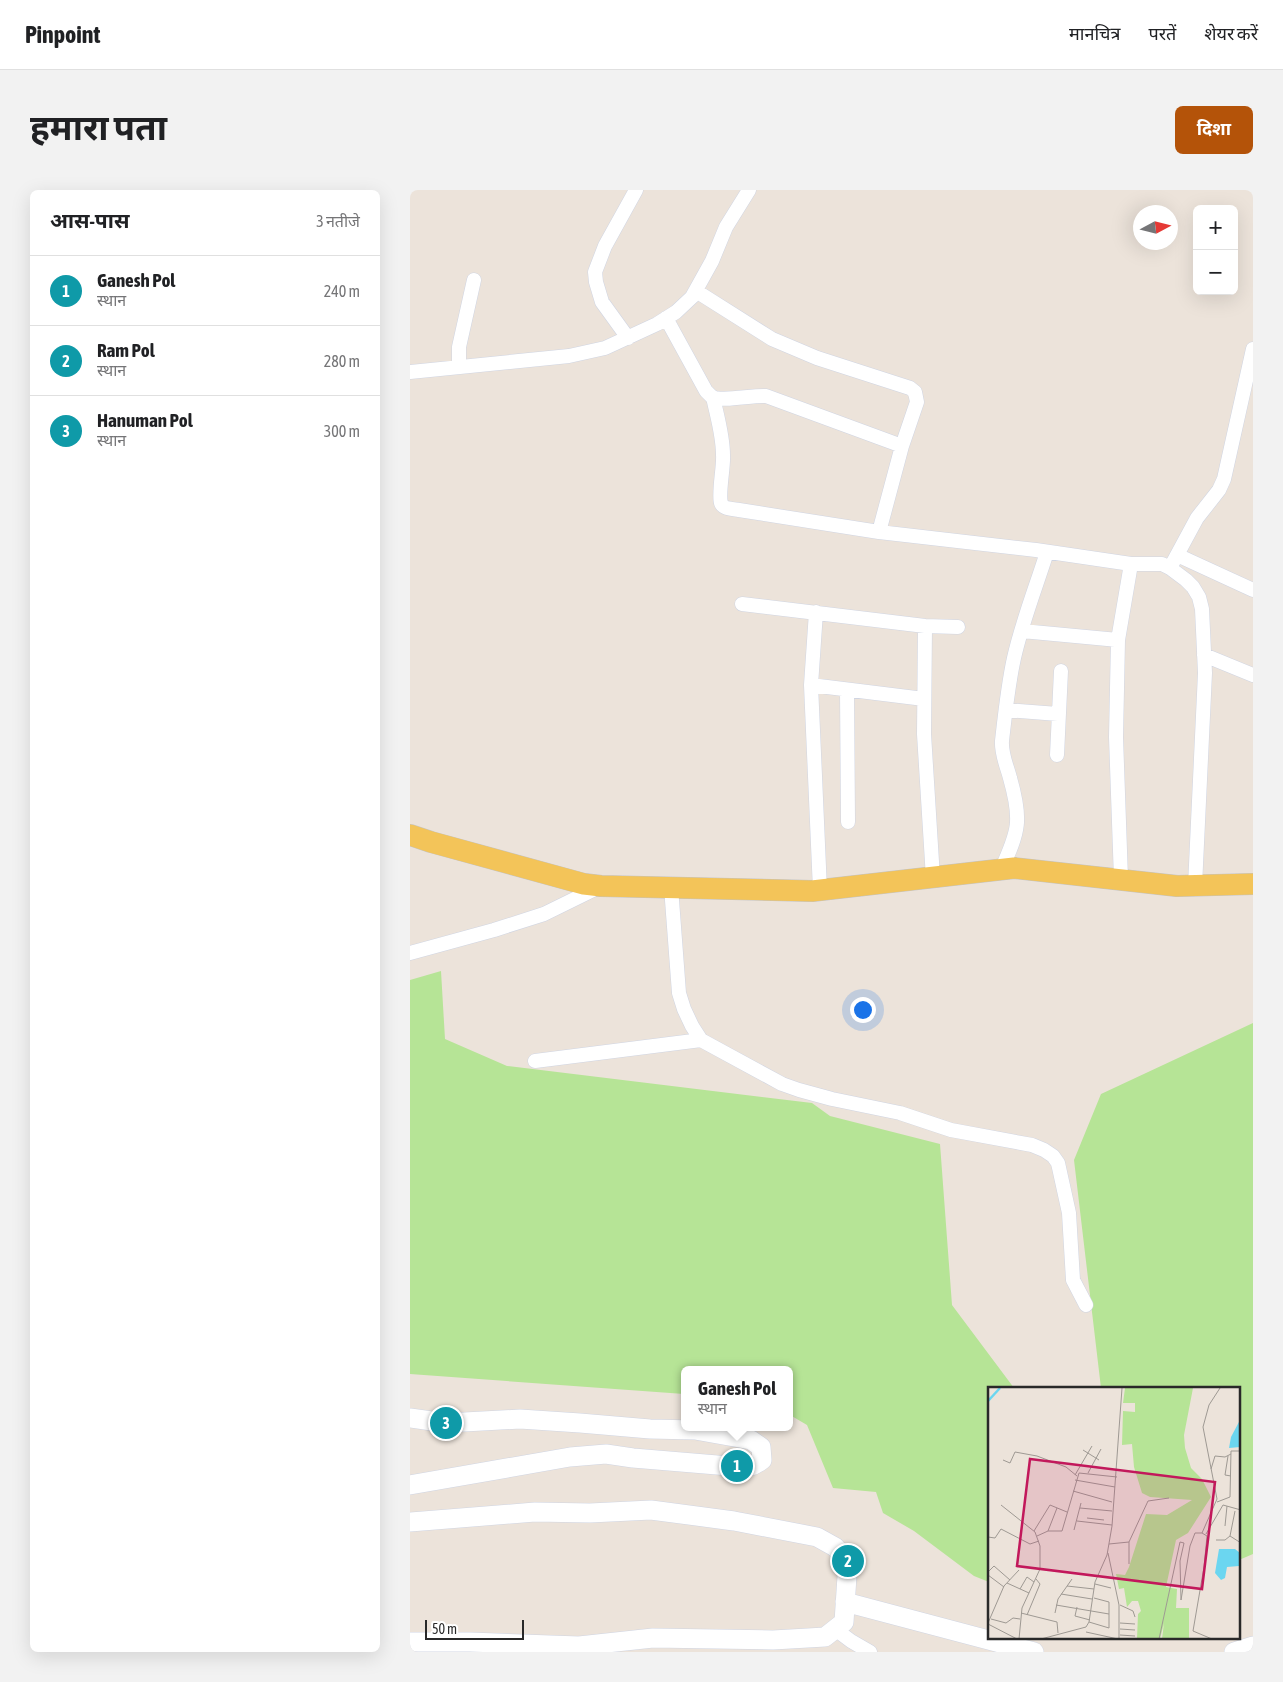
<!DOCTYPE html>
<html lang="hi">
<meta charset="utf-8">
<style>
body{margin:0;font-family:"Asap Condensed","Noto Sans Devanagari",sans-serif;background:#f2f2f2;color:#202124}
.controls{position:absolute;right:15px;top:15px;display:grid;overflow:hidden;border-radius:8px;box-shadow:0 5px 20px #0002}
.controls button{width:45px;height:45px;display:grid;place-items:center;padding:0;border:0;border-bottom:1px solid #e0e0e0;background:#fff;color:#202124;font:25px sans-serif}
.compass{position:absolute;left:723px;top:15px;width:45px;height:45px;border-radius:50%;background:#fff;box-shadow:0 5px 20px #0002;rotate:83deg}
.scale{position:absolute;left:15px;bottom:12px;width:99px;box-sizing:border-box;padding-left:5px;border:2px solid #292929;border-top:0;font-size:14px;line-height:18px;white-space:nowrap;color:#292929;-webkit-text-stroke:4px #fff;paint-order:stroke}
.you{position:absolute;left:452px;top:819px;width:18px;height:18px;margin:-12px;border:4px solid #fff;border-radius:50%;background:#1a73e8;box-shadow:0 0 0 8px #1a73e833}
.badge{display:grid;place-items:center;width:32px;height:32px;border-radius:50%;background:#b45309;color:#fff;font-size:16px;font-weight:700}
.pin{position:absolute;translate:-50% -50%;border:2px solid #fff;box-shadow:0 1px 5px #0006}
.popup{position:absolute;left:271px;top:1176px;width:112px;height:65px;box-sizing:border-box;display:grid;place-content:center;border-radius:8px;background:#fff;filter:drop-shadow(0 1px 4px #0005);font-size:16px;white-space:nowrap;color:#757577}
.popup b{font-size:19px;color:#202124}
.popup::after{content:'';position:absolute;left:50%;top:100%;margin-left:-10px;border:10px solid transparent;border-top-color:#fff}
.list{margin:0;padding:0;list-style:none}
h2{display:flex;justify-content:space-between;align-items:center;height:65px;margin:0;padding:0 20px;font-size:21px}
h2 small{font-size:16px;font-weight:400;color:#757577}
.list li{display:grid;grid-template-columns:32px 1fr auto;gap:15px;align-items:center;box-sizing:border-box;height:70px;padding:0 20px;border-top:1px solid #e0e0e0}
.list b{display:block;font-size:19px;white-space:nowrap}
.list p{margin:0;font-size:16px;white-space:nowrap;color:#757577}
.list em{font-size:16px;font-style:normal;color:#757577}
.map{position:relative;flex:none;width:843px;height:1462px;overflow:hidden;border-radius:8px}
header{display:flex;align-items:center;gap:30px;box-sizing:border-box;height:70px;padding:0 25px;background:#fff;border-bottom:1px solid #e0e0e0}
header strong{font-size:24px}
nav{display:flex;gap:28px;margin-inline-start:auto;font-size:18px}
.intro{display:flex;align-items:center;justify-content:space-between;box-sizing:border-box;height:120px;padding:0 30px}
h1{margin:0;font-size:35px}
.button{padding:12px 22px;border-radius:8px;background:#b45309;color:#fff;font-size:18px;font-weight:700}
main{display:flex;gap:30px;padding:0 30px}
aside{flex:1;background:#fff;border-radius:8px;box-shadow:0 5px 20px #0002}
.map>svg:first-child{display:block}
.green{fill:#b6e496}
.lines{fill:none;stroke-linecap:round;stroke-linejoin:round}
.street-casing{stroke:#d0d5e2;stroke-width:15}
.secondary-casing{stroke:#d0d5e2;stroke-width:20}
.primary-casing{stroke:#c3c3c3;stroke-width:22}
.street{stroke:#fff;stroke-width:14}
.secondary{stroke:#fff;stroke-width:19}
.primary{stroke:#f3c459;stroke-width:21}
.inset-river{fill:none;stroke:#6bd6f0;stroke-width:2.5}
.inset-road{fill:none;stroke:#9e9993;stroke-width:1}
.view{fill:#c2185b;fill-opacity:0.15;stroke:#c2185b;stroke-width:2.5}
.inset-edge{fill:none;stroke:#292929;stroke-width:2.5}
</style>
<header>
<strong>Pinpoint</strong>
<nav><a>मानचित्र</a><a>परतें</a><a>शेयर करें</a></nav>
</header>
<div class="intro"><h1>हमारा पता</h1><a class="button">दिशा</a></div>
<main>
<aside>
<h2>आस-पास<small>3 नतीजे</small></h2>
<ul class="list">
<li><span class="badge" style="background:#0f9aa8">1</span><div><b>Ganesh Pol</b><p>स्थान</p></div><em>240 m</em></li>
<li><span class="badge" style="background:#0f9aa8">2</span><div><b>Ram Pol</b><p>स्थान</p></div><em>280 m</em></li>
<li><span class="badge" style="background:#0f9aa8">3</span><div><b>Hanuman Pol</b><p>स्थान</p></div><em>300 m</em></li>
</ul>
</aside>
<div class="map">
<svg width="843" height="1462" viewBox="0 0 843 1462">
<rect width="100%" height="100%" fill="#ece3da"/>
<path class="green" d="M 31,781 L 35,849 L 97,876 L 402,913 L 420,926 L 530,954 L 542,1115 L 604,1198 L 579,1198 L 579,1392 L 564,1386 L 504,1341 L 473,1323 L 466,1302 L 423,1298 L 397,1235 L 380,1225 L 380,1180 L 274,1180 L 274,1204 L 0,1184 L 0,790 Z
M 843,833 L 843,1364 L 829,1370 L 829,1198 L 691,1198 L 664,970 L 691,904 Z"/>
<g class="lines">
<g class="street-casing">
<path id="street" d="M 286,101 L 362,149 L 407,168 L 500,198 L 505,202 L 507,212 L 492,256 L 469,342
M 256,128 L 296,201 C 298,203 300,205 302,207 C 313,212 342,205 356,206 L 492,256
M 218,148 L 192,112 L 186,92 L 185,82 L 195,56 L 226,0
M 49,177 L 49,157 L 64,90
M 0,182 L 159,166 L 195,158 L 247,134 L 266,122 L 282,107 L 302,71 L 316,37 L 339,0
M 303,207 C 307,226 313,245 313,265 C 314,276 308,304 311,313 C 313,319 323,319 329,320 L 469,342 L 626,360 L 721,374 L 752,374 L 760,378 L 776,390 L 783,397 L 789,407 L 792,419 L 795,483 L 785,696
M 767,365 L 843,400
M 760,378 L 787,328 L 809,300 L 814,289 L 843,159
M 332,414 L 515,436 L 548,437
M 406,422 L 401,495 L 410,700
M 515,436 L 514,544 L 523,688
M 612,441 L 708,450
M 794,465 L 843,485
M 401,495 L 514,509
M 437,500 L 438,632
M 596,520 L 648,524
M 647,565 L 651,481
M 591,680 C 609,641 612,630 600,588 C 597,576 591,564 592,551 C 595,524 598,495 604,468 C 612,432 626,397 637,362
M 711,689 L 706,547 L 708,450 L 721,374
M 261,697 L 269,803 L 274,819 L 282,836 L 291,850 L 372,894 L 389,900 L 422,909 L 490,923 L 541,940 L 622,955 L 634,960 L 643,966 L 648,973 L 659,1023 L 663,1090 L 676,1115
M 0,763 L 84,740 L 134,724 L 191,696
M 125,871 L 291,850
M 425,1439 L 441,1451 L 460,1462"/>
</g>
<g class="secondary-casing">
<path id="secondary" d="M 0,1228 L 36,1233 L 110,1229 L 170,1233 L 240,1239 L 285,1240 L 341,1250 L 351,1257 L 352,1270 C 338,1281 334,1275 319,1276 L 223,1268 L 196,1264 L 160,1267 L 0,1295
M 0,1332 L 125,1322 L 180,1323 L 241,1320 L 324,1331 L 407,1347 L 425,1357 L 438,1371 L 434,1432 L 415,1447 L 363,1450 L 243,1448 L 169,1456 L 60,1452 L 0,1452
M 435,1412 L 624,1462
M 824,1462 L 843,1456"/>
</g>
<g class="primary-casing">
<path id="primary" d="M 0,645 L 21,652 L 174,694 L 191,696 L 402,701 L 604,678 L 767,696 L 843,694"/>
</g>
<use href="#street" class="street"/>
<use href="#secondary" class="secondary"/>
<use href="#primary" class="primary"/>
</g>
<g transform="translate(578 1197)">
<rect width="252" height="252" fill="#ece3da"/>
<path d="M 137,1 L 205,1 L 196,48 L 197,61 L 203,81 L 214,92 L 223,110 L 200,146 L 188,153 L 178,200 L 189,202 L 188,221 L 201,221 L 201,252 L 174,252 L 176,236 L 172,252 L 149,252 L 150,227 L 153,224 L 150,214 L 144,214 L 139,220 L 136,201 L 131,202 L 128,187 L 137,188 L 141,180 L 158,127 L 179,128 L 204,113 L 162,110 L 154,106 L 146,80 L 144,57 L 134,58 L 135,24 L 147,25 L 147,16 L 135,16 Z" fill="#b6e496"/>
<path d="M 252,33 L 252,60 L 241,61 L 243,50 ZM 231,162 L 247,162 L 252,166 L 251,179 L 239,180 L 237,191 L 233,193 L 227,186 Z" fill="#6bd6f0"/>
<path class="inset-river" d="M 0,14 L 12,1"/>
<path class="inset-road" d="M 95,63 L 111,73M 240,69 L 237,88 L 243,89M 15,73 L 22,76 L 27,65 L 49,69 L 78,80 L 89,89M 223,82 L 227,69 L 237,70 L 243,67M 100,86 L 113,62M 87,88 L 104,59M 87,93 L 127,100M 85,104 L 124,115M 229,115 L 242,110 L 243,64 L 253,64M 13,118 L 47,145 L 52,159 L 52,182 L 34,221 L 31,252M 92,121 L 124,124M 247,124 L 242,149 L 253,156M 99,131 L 116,133M 89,134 L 124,138M 237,139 L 239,119M 86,143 L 93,116M 46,144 L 62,118 L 79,125M 60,144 L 74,144 L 91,86 L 129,90M 214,146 L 229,112 L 215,40 L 221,18 L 232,1M 214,146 L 219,149 L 216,180 L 205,244 L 224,252M 218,147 L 235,118 L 253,123M 49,149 L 60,144 L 69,121M 0,150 L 7,151 L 13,142 L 42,157 L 51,154M 228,153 L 237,153 L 242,149M 141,155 L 141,177M 121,157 L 141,155 L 160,114 L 181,111M 120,166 L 131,218 L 131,252M 0,185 L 6,179 L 22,193M 0,188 L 16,200M 19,196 L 41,206M 107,197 L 123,201M 79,199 L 106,202M 32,202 L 39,190 L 46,195M 73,207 L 104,212M 68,218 L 121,227M 132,218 L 145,224 L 147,230M 89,220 L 87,229 L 102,233M 33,226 L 69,235 L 70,246M 67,226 L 70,212 L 84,192M 39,228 L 52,197 L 48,192M 3,232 L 18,236 L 25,231 L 32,232M 101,235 L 121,241 L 121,215 L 106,211M 0,236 L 16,199 L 31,183M 132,236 L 147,237M 0,237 L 29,252M 132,242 L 147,243M 98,245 L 130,252M 132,248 L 147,249M 53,252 L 98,240 L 101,235 L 107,195 L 119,168 L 124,139 L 134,1M 171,252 L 192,155 L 196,156 L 192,174 L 193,213 L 202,159 L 207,146 L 214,146"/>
<path class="view" d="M 42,72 L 227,95 L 214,202 L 29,179 Z"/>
<rect width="252" height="252" class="inset-edge"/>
</g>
</svg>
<div class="controls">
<button>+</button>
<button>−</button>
</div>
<svg class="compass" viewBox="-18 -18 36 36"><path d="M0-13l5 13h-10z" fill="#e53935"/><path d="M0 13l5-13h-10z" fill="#757577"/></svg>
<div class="scale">50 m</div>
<div class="you"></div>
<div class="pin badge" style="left:327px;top:1276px;background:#0f9aa8">1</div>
<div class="popup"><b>Ganesh Pol</b>स्थान</div>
<div class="pin badge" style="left:438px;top:1371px;background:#0f9aa8">2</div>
<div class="pin badge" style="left:36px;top:1233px;background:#0f9aa8">3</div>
</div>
</main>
